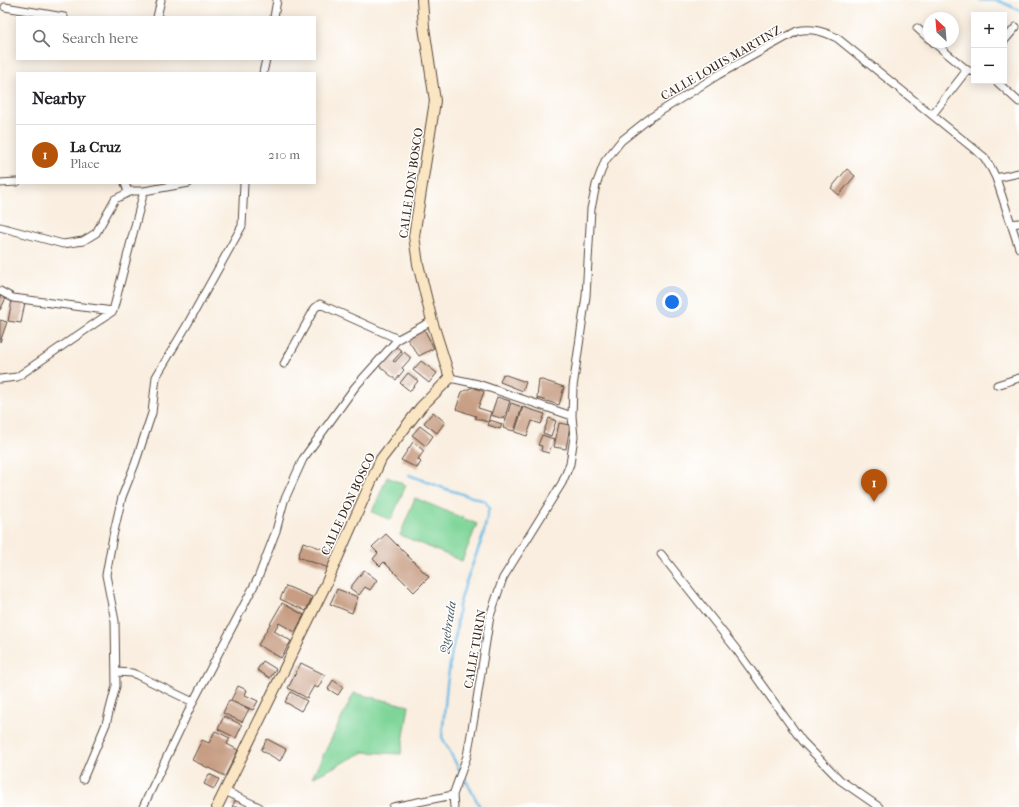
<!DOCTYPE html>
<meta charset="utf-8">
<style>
body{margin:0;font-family:"IM FELL French Canon",serif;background:#f6f6f6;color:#202124}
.controls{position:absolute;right:12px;top:12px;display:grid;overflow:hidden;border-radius:0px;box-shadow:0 2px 10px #0003}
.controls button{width:36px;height:36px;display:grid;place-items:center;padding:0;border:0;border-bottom:1px solid #e0e0e0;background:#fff;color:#202124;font:20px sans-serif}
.compass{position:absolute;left:923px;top:12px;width:36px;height:36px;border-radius:50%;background:#fff;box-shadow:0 2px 10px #0003;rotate:334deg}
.you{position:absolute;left:672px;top:302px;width:14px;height:14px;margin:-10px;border:3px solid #fff;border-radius:50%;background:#1a73e8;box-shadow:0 0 0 6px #1a73e833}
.badge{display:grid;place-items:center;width:26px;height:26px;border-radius:50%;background:#b45309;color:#fff;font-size:13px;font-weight:700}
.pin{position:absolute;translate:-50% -33px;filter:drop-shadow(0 1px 2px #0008)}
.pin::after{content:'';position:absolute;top:21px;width:14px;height:12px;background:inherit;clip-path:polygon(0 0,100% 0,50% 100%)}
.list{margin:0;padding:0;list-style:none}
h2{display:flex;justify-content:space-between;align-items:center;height:52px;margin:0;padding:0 16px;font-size:17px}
h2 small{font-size:13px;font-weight:400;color:#757577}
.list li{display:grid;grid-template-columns:26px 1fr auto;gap:12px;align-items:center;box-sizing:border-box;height:60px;padding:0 16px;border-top:1px solid #e0e0e0}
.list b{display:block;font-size:15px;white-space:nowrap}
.list p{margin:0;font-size:13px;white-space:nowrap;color:#757577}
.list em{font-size:13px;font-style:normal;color:#757577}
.icon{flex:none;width:22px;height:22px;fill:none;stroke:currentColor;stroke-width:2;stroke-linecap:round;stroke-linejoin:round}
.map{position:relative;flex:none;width:1019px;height:807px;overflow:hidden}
.search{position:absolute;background:#fff;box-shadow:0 2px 10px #0003;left:16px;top:16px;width:300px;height:44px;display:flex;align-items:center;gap:10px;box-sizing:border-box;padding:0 14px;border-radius:0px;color:#757577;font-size:15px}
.panel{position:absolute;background:#fff;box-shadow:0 2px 10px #0003;left:16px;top:72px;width:300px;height:112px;border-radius:0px}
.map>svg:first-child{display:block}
.green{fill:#7fd599;stroke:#5d805c}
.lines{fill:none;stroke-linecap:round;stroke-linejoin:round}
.stream{stroke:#6dbce7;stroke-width:2.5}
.building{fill:#c79e84}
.street-casing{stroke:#58473b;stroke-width:9}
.secondary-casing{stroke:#58473b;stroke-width:12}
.street{stroke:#fff;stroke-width:7}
.secondary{stroke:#fbe6c4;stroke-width:10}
.labels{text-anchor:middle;stroke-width:3;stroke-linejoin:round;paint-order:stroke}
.street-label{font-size:12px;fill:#3b2a1e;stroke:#fff}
.water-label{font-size:13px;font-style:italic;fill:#4c5d64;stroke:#fff}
</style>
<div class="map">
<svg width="1019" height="807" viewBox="0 0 1019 807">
<rect width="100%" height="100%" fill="#fff"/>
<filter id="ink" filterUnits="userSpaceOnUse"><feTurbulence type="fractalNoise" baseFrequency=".025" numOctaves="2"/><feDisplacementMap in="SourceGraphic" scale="8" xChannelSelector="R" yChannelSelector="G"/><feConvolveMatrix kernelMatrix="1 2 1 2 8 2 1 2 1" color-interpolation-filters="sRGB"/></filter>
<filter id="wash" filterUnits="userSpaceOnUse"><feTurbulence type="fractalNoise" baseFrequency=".012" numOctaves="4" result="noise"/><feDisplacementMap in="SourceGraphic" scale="16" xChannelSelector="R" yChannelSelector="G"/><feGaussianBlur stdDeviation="0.9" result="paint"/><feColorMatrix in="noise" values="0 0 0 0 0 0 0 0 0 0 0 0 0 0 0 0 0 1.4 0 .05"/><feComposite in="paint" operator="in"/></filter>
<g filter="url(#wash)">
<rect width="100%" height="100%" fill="#f9eedf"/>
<path class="green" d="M 387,477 L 406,485 L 391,520 L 372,512 Z
M 415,498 L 477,524 L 462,561 L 400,535 Z
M 354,693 L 409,706 L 401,754 L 364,752 L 312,778 Z"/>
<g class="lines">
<path class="stream" d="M 980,0 L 999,1 L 1019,10
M 409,475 L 446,489 L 485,501 L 489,508 L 483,536 L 466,582 L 459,606 L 456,633 L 452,651 L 447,684 L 442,737 L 460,771
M 463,775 L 480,807"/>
</g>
<g id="blocks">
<path class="building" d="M 847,169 L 855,176 L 839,195 L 831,188 Z
M 0,293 L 7,296 L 0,310 Z
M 12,300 L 25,302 L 21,323 L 8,321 Z
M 0,320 L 7,322 L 0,342 Z
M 423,327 L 434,348 L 419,356 L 405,336 Z
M 395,346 L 402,351 L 393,361 L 395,362 L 404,352 L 411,358 L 402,368 L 404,370 L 396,380 L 378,365 Z
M 421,361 L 437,373 L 429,383 L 413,370 Z
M 408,373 L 418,381 L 410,391 L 400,383 Z
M 503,374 L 526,382 L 523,391 L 500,382 Z
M 539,379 L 564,387 L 559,405 L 537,398 Z
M 473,387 L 484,392 L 478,408 L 491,412 L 488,422 L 475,418 L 476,416 L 456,409 L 462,392 Z
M 497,397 L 510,401 L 504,419 L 491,415 Z
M 511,403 L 522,407 L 514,431 L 503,428 Z
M 523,407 L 545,414 L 541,424 L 532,421 L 527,436 L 515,432 Z
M 433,412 L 445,422 L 437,433 L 424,423 Z
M 549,418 L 556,421 L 551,436 L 543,433 Z
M 490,420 L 502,424 L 500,429 L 488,425 Z
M 559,423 L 570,425 L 566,449 L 554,447 Z
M 420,426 L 433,436 L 426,446 L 412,435 Z
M 542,435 L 554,439 L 549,453 L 541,451 L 542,446 L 538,445 Z
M 413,442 L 424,451 L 418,459 L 421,462 L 417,468 L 401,460 Z
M 386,534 L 429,577 L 414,592 L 384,562 L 380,566 L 373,559 L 378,553 L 372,547 Z
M 303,542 L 334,553 L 329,568 L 298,557 Z
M 364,570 L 377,580 L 370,590 L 365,587 L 359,595 L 350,588 Z
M 286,586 L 312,597 L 306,611 L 280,599 Z
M 337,589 L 358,597 L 352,613 L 330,604 Z
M 282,603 L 304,615 L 295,632 L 279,623 L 274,631 L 291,641 L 281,658 L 258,645 Z
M 263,661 L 276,669 L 270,678 L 257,670 Z
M 301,663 L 325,675 L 318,688 L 314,686 L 307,698 L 288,688 Z
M 333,680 L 343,687 L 338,695 L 328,689 Z
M 238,686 L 247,690 L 245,695 L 258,701 L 253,710 L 231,700 Z
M 291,692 L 307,701 L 301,711 L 285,702 Z
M 229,700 L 249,709 L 242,722 L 223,713 Z
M 224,716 L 242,725 L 236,738 L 218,729 Z
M 215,731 L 230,738 L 227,744 L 238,750 L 225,776 L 192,760 L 202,740 L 209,743 Z
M 267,739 L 286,749 L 280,761 L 261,750 Z
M 209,774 L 219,779 L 214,789 L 204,784 Z
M 236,799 L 252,807 L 232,807 Z"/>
</g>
</g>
<g filter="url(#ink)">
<use href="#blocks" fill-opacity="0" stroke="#58473b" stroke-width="1"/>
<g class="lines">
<g class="street-casing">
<path id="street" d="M 5,7 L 64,17
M 157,17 L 161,0
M 274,17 L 277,0
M 917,28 L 929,39
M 1004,41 L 1016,27
M 933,42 L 967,70 L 974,72
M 263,73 L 266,59
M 996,81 L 1019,102
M 932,115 L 967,70
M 996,178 L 1019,173
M 0,183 L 17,182
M 125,183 L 128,192
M 1011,224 L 1019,223
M 0,227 L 63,244 L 83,241 L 96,233 L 115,199 L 132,191 L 144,191 L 189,183
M 0,291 L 13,298 L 113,311
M 284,364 L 315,308 L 320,304 L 398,339
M 450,378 L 478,384 L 572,416
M 0,379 L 17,377 L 113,311 L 144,191
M 997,385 L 1019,378
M 661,554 L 736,649 L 802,741 L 840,780 L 879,807
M 117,672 L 132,673 L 137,675 L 193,702
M 83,779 L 106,724 L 116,686 L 115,621 L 106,575 L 113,536 L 122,497 L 135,464 L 152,413 L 156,377 L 187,325 L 242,226 L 244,183
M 225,791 L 259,807
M 143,807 L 193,702 L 258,578 L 276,531 L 284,501 L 303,459 L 355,387 L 398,339 L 432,321
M 393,807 L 453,795
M 454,807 L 453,795 L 467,756 L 474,718 L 490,616 L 503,578 L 562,483 L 570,464 L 574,437 L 572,416 L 573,387 L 586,296 L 591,209 L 596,185 L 605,161 L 621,141 L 650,118 L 718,75 L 797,31 C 812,28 823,31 837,38 L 984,157 L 991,168 L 996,178 L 1019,248"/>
</g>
<g class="secondary-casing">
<path id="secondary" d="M 217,807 L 326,584 L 381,459 L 421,407 L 450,378 L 432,321 L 418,264 L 414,236 L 435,101 L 424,27 L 422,0"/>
</g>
<use href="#street" class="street"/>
<use href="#secondary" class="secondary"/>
</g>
</g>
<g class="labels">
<g class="street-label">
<text transform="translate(721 63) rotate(-30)" y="4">CALLE LOUIS MARTINZ</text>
<text transform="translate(411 183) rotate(-82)" y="4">CALLE DON BOSCO</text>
<text transform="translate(348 504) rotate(-65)" y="4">CALLE DON BOSCO</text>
<text transform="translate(475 649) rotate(-80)" y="4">CALLE TURIN</text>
</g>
<g class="water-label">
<text transform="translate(447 627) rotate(-81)" y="5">Quebrada</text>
</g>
</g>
</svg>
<div class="controls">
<button>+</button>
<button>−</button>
</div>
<svg class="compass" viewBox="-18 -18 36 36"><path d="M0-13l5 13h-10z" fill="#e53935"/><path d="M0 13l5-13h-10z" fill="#757577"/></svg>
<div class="you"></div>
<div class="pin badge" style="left:874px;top:502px">1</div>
<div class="search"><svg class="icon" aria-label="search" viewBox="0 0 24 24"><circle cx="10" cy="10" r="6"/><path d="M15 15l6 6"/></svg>Search here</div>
<section class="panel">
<h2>Nearby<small></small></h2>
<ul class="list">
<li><span class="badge">1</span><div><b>La Cruz</b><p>Place</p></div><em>210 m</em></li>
</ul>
</section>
</div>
